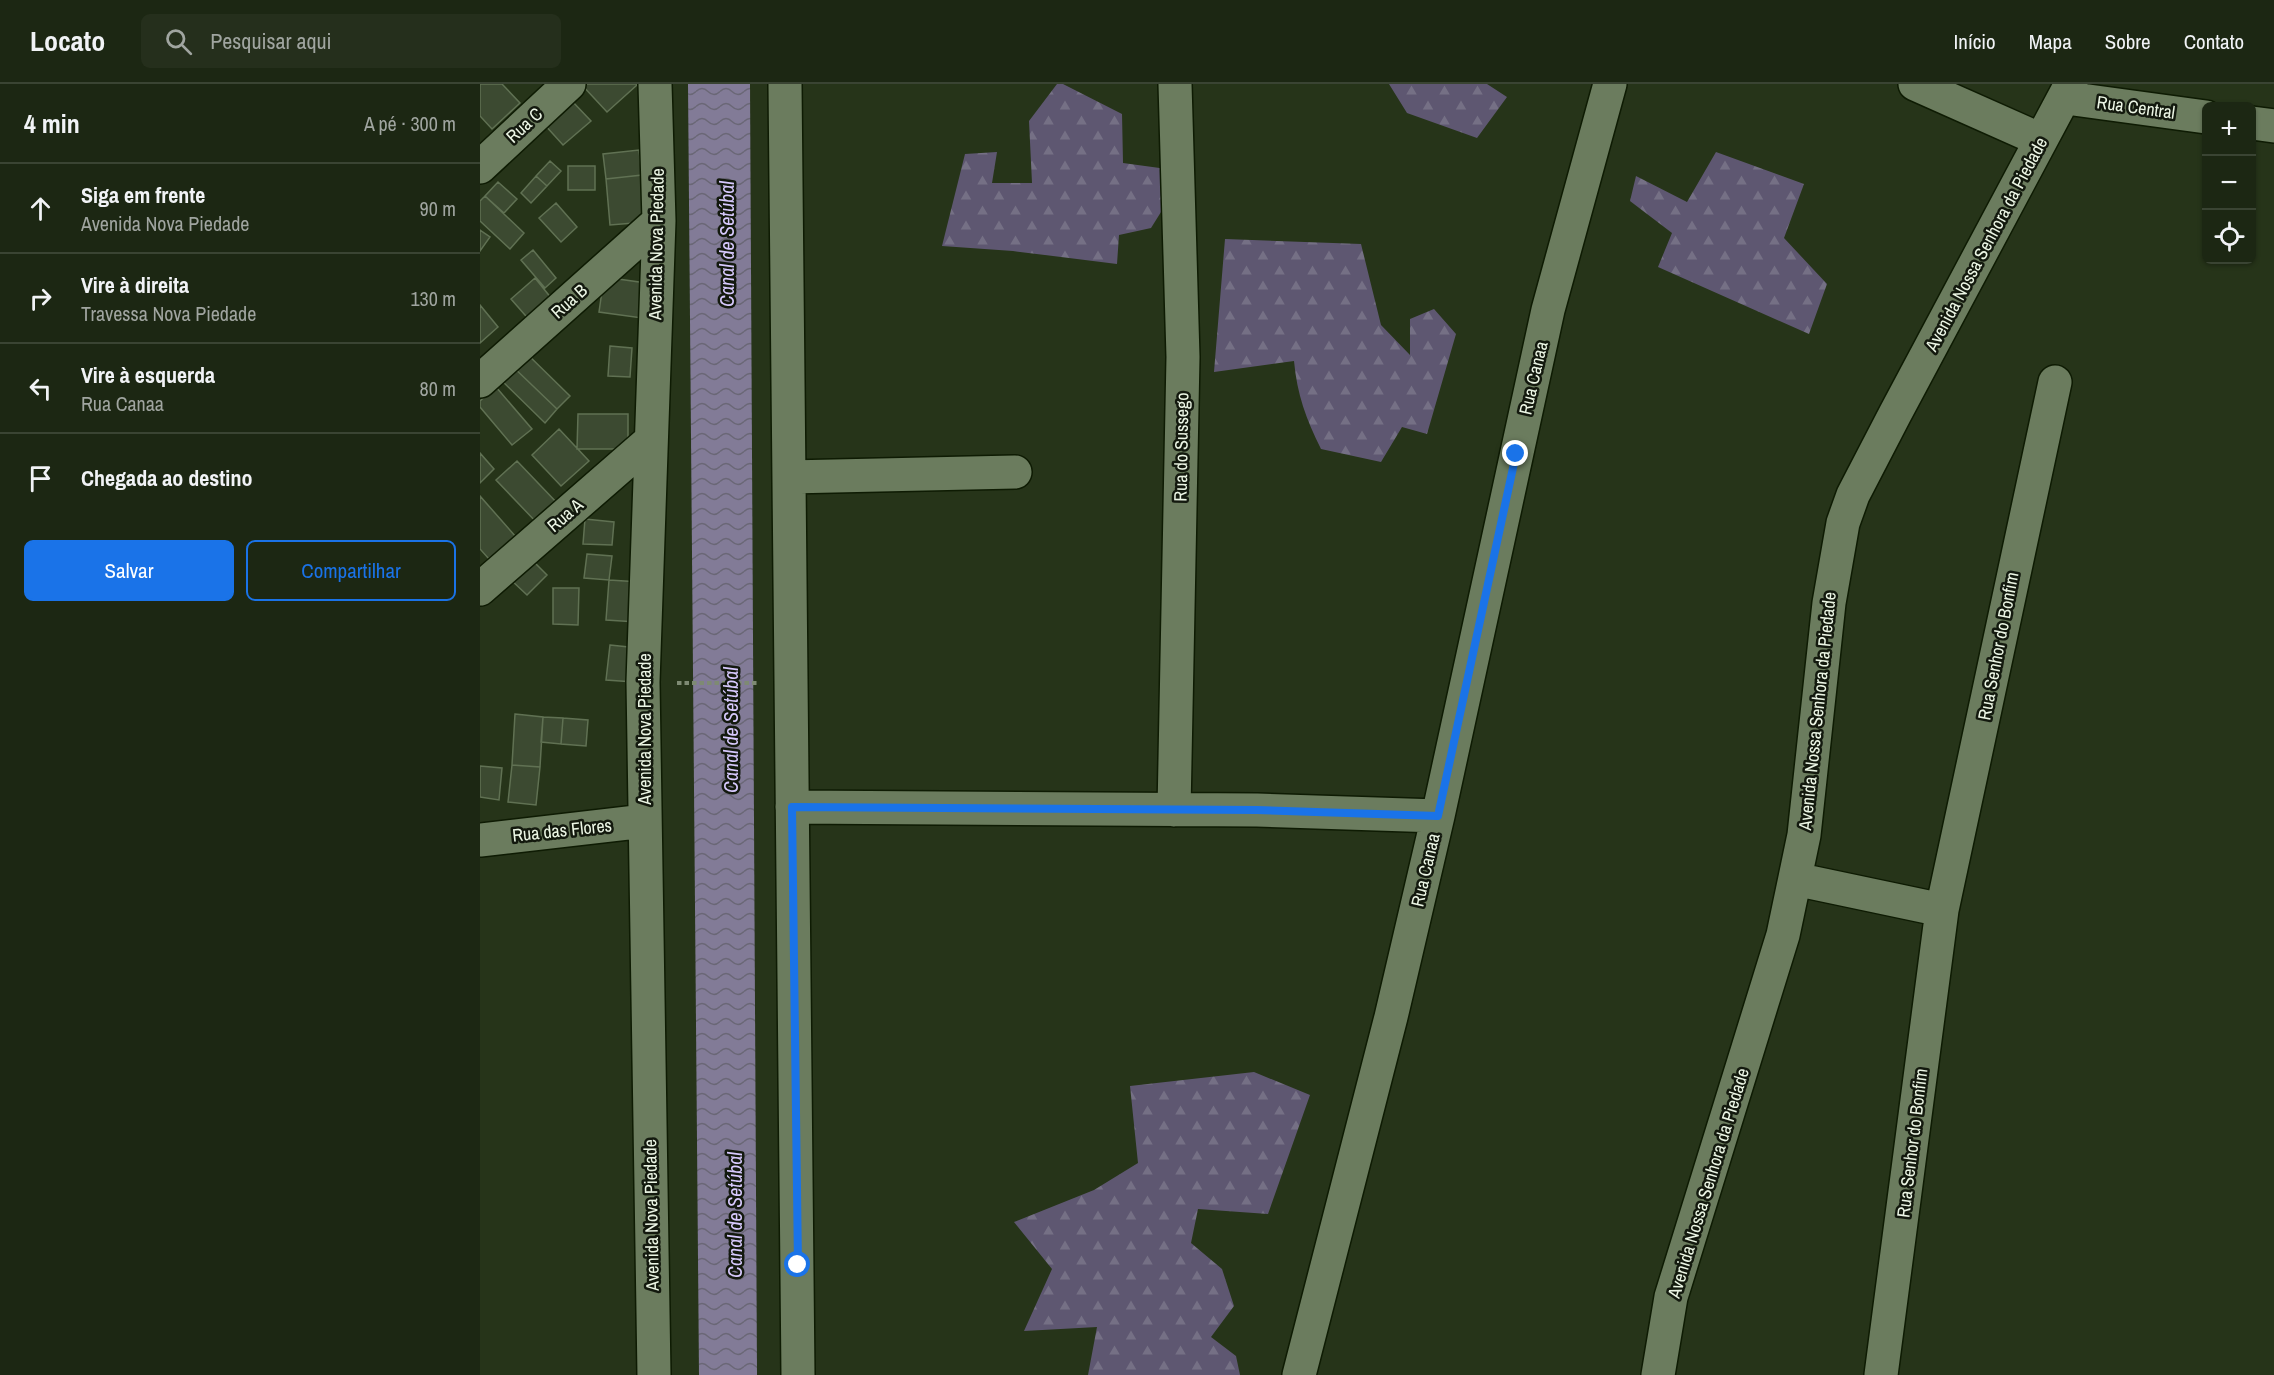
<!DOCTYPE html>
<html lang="pt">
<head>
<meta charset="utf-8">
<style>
  body { margin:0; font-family:"Archivo Narrow",sans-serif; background:#252f1c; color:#f1f3f6 }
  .controls { position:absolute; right:18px; top:18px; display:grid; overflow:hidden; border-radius:9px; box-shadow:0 2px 4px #0004 }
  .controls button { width:54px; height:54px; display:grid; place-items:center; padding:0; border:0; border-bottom:2px solid #3a4433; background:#1c2713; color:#f1f3f6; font:30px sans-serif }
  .stop { position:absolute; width:18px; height:18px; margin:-14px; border:4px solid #1a73e8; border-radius:50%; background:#fff }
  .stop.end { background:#1a73e8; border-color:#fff; box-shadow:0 2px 6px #0008 }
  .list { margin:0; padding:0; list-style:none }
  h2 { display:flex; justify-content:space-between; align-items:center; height:78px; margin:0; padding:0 24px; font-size:26px }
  h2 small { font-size:20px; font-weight:400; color:#a0a5a0 }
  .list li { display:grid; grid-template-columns:39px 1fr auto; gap:18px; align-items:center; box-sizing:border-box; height:90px; padding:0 24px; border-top:2px solid #3a4433 }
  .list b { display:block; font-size:22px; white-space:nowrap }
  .list p { margin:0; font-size:20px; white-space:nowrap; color:#a0a5a0 }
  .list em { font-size:20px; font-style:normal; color:#a0a5a0 }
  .actions { display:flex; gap:12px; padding:18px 24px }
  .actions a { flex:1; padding:14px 0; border:2px solid #1a73e8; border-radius:9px; text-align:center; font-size:21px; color:#1a73e8 }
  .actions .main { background:#1a73e8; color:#fff }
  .icon { flex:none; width:33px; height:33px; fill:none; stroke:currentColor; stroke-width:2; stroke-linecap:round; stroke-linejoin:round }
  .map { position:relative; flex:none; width:1794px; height:1291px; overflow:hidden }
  header { display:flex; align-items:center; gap:36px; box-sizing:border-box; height:84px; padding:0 30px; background:#1c2713; border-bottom:2px solid #3a4433 }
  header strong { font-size:28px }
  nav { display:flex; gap:33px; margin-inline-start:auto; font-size:21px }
  .search { width:420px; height:54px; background:#252f1c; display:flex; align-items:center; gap:15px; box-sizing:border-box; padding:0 21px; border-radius:9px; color:#a0a5a0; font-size:22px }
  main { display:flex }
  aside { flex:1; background:#1c2713 }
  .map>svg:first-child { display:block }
</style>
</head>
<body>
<header>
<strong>Locato</strong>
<div class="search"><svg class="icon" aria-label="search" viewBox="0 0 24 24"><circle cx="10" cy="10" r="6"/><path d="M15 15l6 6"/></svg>Pesquisar aqui</div>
<nav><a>Início</a><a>Mapa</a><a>Sobre</a><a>Contato</a></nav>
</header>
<main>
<aside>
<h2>4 min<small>A pé · 300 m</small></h2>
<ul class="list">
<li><svg class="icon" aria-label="ahead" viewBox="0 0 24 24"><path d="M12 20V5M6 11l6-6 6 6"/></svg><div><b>Siga em frente</b><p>Avenida Nova Piedade</p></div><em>90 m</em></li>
<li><svg class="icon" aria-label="right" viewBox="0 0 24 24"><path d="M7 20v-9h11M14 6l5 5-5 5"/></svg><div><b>Vire à direita</b><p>Travessa Nova Piedade</p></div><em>130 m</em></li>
<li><svg class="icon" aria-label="left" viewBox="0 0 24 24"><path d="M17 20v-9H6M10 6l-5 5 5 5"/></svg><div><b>Vire à esquerda</b><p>Rua Canaa</p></div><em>80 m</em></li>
<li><svg class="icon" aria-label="arrive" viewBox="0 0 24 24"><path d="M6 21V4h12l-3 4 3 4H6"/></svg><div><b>Chegada ao destino</b></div></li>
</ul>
<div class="actions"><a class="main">Salvar</a><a>Compartilhar</a></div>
</aside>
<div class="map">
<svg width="1794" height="1291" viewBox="0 0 1794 1291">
  <defs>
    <pattern id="forest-firs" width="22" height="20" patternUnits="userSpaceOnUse" patternTransform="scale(1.5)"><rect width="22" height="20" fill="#5e5771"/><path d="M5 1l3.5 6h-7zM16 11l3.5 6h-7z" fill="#757085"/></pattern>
    <pattern id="water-waves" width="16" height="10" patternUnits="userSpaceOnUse" patternTransform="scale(1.5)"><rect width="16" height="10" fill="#827b97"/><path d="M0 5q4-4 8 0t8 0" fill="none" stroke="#6a6776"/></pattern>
  </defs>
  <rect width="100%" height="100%" fill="#263419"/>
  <path fill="url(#forest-firs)" d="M577,0H583L642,30L643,79L687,85L681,128L671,144L639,151L637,180L533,167L462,162L485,70L517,68L512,99H552L549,37Z
    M909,0H1007L1027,13L997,54L927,29Z
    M1236,68L1324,100L1304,154L1347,200L1329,250L1178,183L1192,149L1150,117L1156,92L1207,118Z
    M745,155L881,160L901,241L930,271V235L954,225L976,250L947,350L922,343L901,378L841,365C826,335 817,310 814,277L734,288Z
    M774,988L830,1011L788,1130L718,1125L711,1159L742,1185L754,1222L731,1253L756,1272L760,1291H608L617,1243L544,1247L572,1185L534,1138L614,1106L658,1079L650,1002Z"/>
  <path fill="url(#water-waves)" d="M208,0H270L277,1291H219Z"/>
  <path fill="#3c4a31" stroke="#607153" stroke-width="1.5" d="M0,0H22L40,19L12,45L0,32Z
    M101,0H156L157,1L127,28Z
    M91,16L111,37L83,61L64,40Z
    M159,66L162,91L126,95L123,70Z
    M70,77L81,87L67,102L56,92Z
    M88,82H115V106H88Z
    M162,91L166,138L130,141L126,95Z
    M56,92L67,102L51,119L41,109Z
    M18,98L37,115L24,129L5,112Z
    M5,112L44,149L30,165L0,137V117Z
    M76,119L97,143L81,158L59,134Z
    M0,146L10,153L0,167Z
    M53,166L76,194L65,204L41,176Z
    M124,193L166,199L162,234L119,228Z
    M55,194L76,220L52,239L31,215Z
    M0,221L18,243L0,259Z
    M130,262L152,264L150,293L128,292Z
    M42,265L90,312L77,325L29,279Z
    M29,279L77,325L65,339L17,292Z
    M16,303L52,345L32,361L0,323V317Z
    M98,330H148V365H97Z
    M79,345L109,377L81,402L52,371Z
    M0,369L14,385L0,399Z
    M37,377L79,421L58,440L16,396Z
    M0,412L43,461L17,484L0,465Z
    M105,435L134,438L132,461L103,460Z
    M107,470L132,472L129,496L104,494Z
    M50,474L67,491L47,511L30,495Z
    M129,496L160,498L157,538L126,536Z
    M73,504H99L98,541L73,540Z
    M130,561L158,564L154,598L126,596Z
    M35,630L63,633L60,683L32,681Z
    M63,633L83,634L81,660L61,658Z
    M83,634L108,636L106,662L81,660Z
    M32,681L60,683L56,721L28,718Z
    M0,682L22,684L19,716L0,713Z"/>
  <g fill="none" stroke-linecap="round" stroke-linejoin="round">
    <g stroke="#0e1b03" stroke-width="36">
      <path id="minor" d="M305,0L318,1291
        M1435,0L1561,56
        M1586,14L1726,33
        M1772,39L1794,42
        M0,83L89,0
        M0,297L179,137
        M309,393L535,388
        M0,505L170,357
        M312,723L777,726L958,732
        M694,726L703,273L695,0
        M0,756L165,737
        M1315,795L1462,826
        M174,1291L163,598L179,137L175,0
        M819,1291L911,933L958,732L1068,226L1130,0
        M1178,1291L1191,1213L1303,851L1324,751L1349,519L1363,439L1373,411L1415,330L1591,0
        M1401,1291L1462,826L1575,298"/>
    </g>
    <path stroke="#7e8a73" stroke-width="4" stroke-dasharray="4.5 3" stroke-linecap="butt" d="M197,599H279"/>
    <use href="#minor" stroke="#6b7c5e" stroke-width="33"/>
  </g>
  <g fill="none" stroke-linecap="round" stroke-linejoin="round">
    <path stroke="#1a73e8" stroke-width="8" d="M318,1181L312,723L777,726L958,732L1036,370"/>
  </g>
  <g text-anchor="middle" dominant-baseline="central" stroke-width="5" stroke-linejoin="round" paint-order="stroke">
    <g font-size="18" fill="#ecf6e5" stroke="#13190e">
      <text transform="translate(1656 23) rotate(8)">Rua Central</text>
      <text transform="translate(44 41) rotate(-43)">Rua C</text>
      <text transform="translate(176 160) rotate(-89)">Avenida Nova Piedade</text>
      <text transform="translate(1506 160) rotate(-62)">Avenida Nossa Senhora da Piedade</text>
      <text transform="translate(89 217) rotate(-42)">Rua B</text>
      <text transform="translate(1053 294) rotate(-77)">Rua Canaa</text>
      <text transform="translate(701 363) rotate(-89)">Rua do Sussego</text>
      <text transform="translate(85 431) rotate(-41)">Rua A</text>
      <text transform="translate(1518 562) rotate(-79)">Rua Senhor do Bonfim</text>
      <text transform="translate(1337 627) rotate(-84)">Avenida Nossa Senhora da Piedade</text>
      <text transform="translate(164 645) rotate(-90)">Avenida Nova Piedade</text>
      <text transform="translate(82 746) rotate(-6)">Rua das Flores</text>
      <text transform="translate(945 786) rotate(-77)">Rua Canaa</text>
      <text transform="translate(1432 1059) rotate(-83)">Rua Senhor do Bonfim</text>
      <text transform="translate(1228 1099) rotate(-73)">Avenida Nossa Senhora da Piedade</text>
      <text transform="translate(171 1131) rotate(-91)">Avenida Nova Piedade</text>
    </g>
    <g font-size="20" font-style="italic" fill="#d8cafe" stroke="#13190e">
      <text transform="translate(246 160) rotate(-90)">Canal de Setúbal</text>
      <text transform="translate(250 646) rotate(-90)">Canal de Setúbal</text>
      <text transform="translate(254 1131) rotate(-90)">Canal de Setúbal</text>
    </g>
  </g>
</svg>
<div class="controls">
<button>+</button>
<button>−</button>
<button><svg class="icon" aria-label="locate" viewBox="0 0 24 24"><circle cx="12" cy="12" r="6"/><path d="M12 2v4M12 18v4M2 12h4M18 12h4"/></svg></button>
</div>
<div class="stop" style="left:318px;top:1181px"></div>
<div class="stop end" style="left:1036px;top:370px"></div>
</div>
</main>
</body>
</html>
